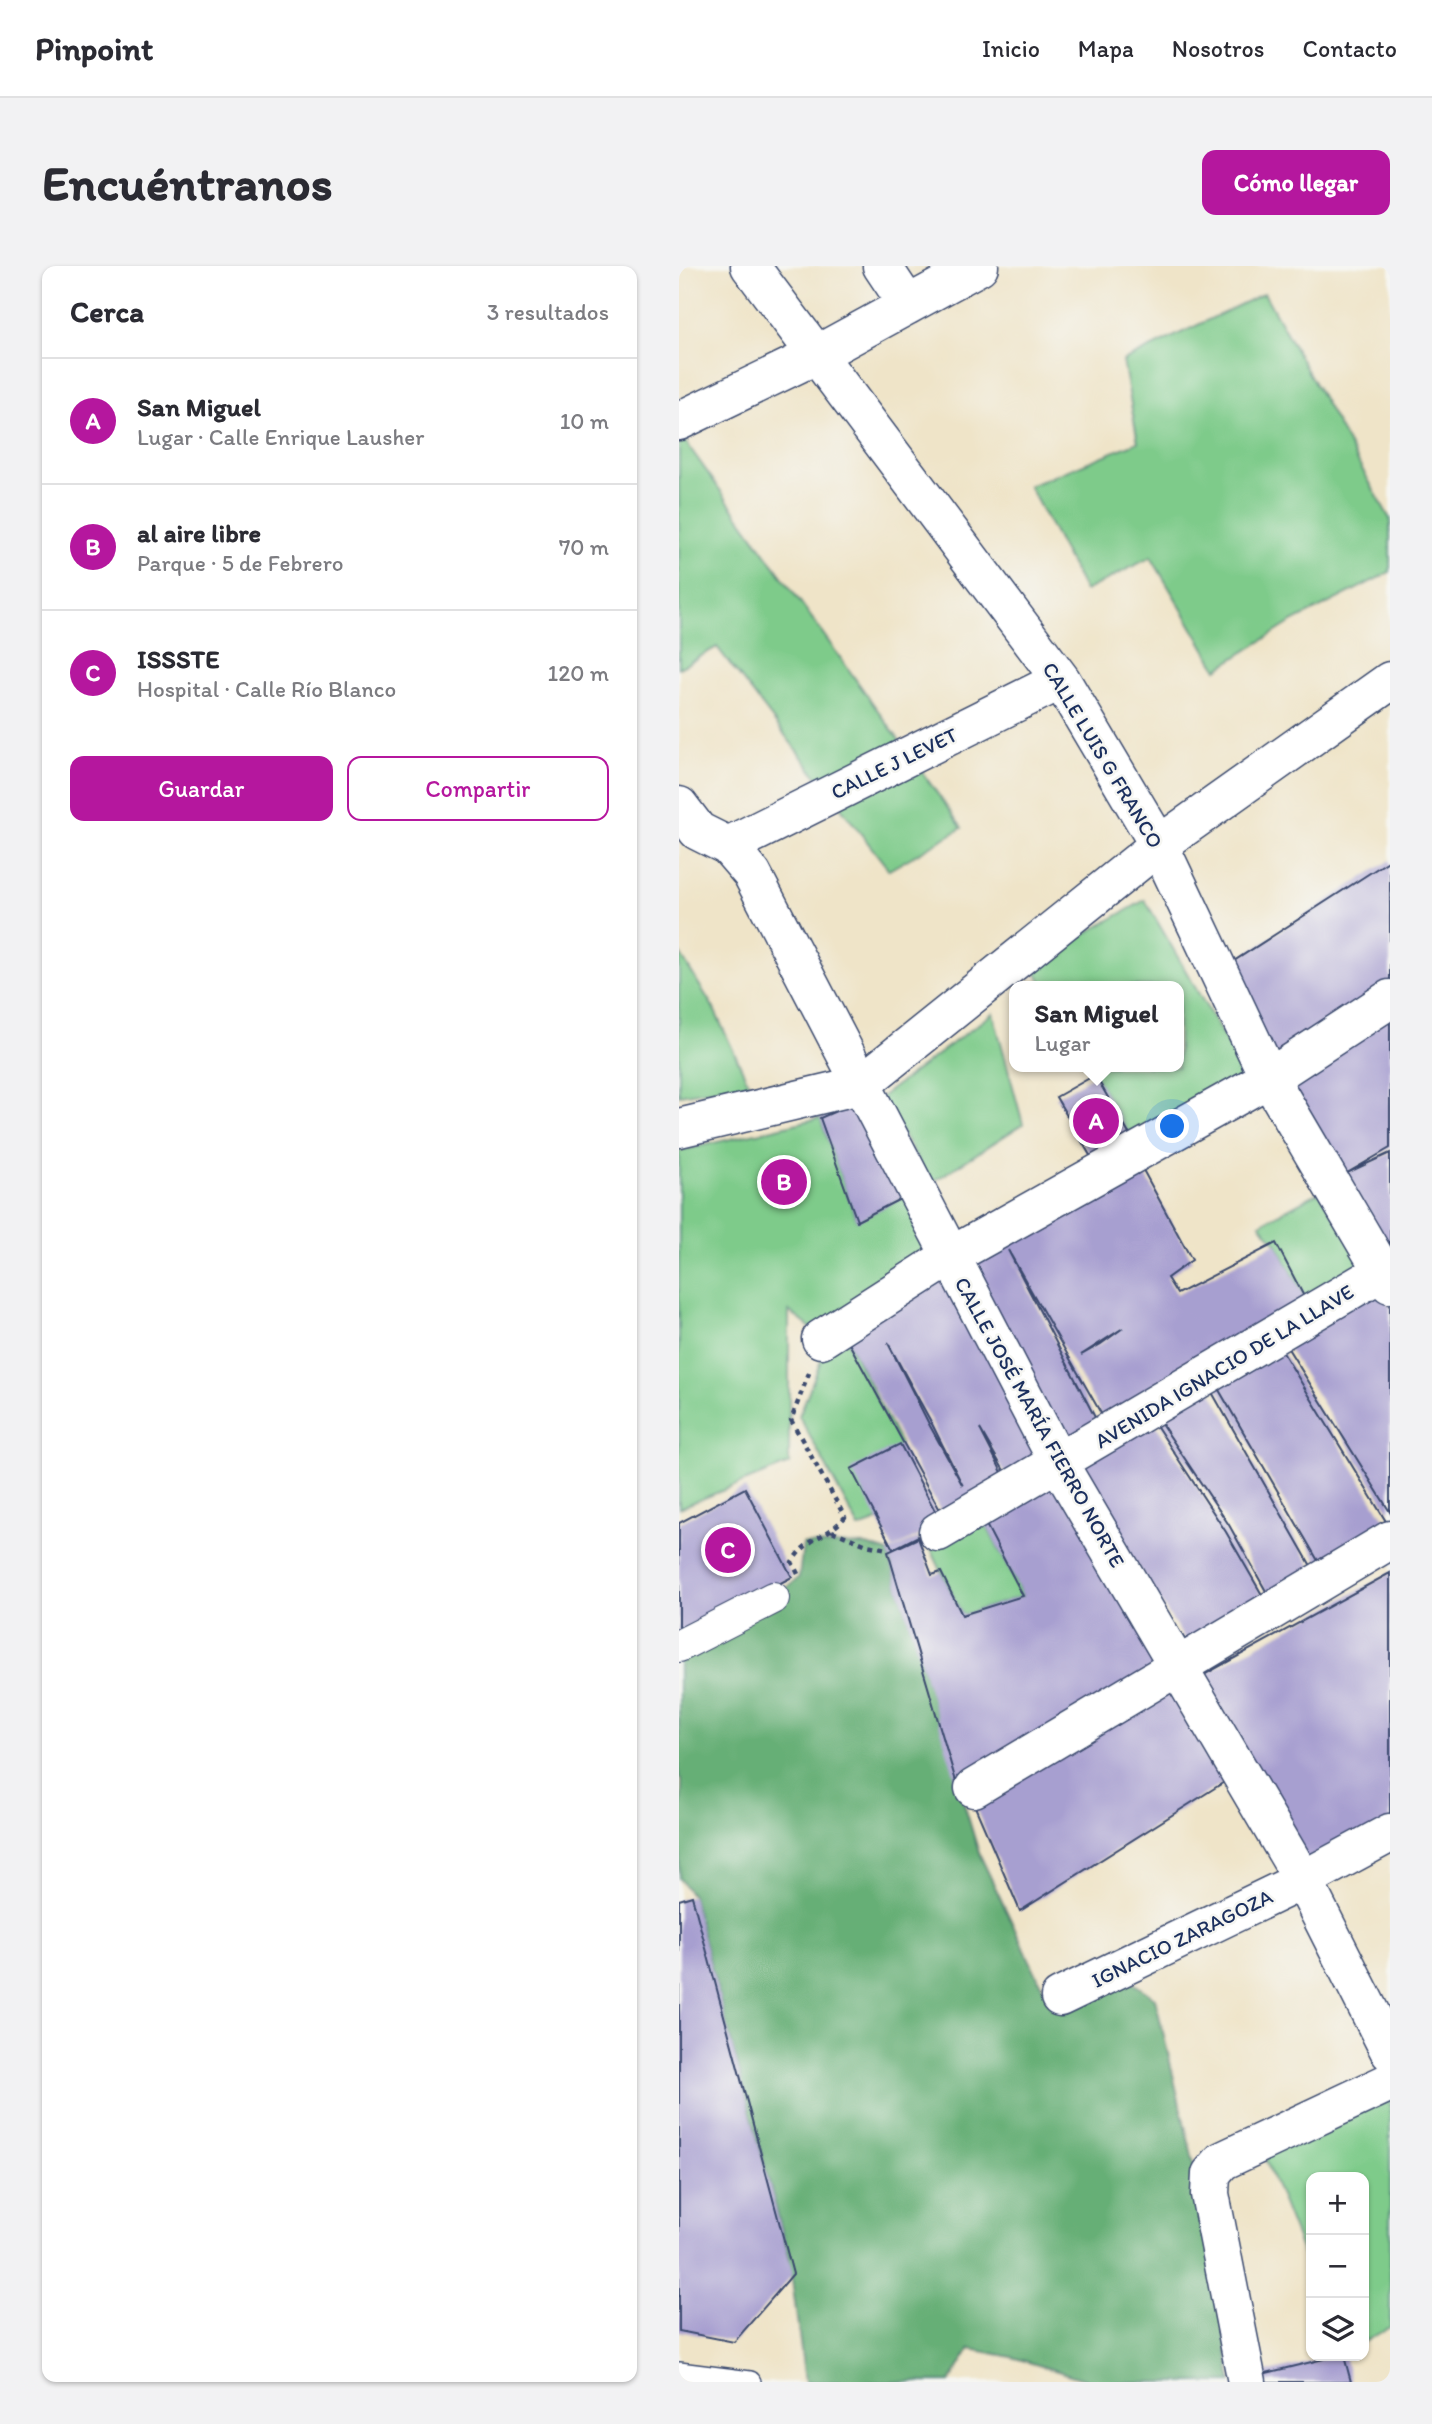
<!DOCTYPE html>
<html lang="es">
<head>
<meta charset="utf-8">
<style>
  body { margin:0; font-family:Itim,sans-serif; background:#f2f2f3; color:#2b2b33 }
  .controls { position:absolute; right:21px; bottom:21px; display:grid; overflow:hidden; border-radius:14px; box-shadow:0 2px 5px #0004 }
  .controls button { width:63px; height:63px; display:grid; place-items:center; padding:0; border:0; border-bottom:2px solid #e1e1e2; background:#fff; color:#2b2b33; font:35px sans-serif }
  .you { position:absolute; left:494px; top:861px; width:24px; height:24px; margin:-18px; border:5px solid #fff; border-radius:50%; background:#1a73e8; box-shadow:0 0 0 10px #1a73e833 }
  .badge { display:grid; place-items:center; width:46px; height:46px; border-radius:50%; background:#b5179e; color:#fff; font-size:23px; font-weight:700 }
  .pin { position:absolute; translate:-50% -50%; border:4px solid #fff; box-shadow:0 2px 7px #0006 }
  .popup { position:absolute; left:330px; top:715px; width:175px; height:91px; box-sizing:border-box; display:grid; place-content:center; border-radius:14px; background:#fff; filter:drop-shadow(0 2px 5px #0005); font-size:23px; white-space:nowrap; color:#7c7c81 }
  .popup b { font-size:26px; color:#2b2b33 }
  .popup::after { content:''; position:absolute; left:50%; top:100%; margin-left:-14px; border:14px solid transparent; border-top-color:#fff }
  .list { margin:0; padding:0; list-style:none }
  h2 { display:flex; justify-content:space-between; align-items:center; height:91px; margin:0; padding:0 28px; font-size:30px }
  h2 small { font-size:23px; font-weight:400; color:#7c7c81 }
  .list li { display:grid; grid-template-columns:46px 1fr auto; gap:21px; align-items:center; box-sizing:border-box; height:126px; padding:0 28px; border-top:2px solid #e1e1e2 }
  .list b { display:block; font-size:26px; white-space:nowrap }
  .list p { margin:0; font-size:23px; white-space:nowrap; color:#7c7c81 }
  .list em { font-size:23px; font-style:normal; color:#7c7c81 }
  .actions { display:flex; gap:14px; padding:21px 28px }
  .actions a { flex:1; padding:16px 0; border:2px solid #b5179e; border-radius:14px; text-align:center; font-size:24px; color:#b5179e }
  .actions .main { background:#b5179e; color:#fff }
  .icon { flex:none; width:38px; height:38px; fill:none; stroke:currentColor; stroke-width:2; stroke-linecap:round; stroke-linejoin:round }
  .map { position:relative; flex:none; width:711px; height:2116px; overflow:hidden; border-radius:14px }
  header { display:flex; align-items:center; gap:42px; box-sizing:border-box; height:98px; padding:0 35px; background:#fff; border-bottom:2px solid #e1e1e2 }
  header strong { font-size:33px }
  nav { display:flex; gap:38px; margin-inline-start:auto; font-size:24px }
  .intro { display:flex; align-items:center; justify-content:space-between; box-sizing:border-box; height:168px; padding:0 42px }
  h1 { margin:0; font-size:49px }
  .button { padding:18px 32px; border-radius:14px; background:#b5179e; color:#fff; font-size:24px; font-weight:700 }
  main { display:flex; gap:42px; padding:0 42px }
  aside { flex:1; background:#fff; border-radius:14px; box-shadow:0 2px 5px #0004 }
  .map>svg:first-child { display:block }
</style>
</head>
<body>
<header>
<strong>Pinpoint</strong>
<nav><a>Inicio</a><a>Mapa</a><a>Nosotros</a><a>Contacto</a></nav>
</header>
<div class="intro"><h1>Encuéntranos</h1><a class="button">Cómo llegar</a></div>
<main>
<aside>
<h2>Cerca<small>3 resultados</small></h2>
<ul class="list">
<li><span class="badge">A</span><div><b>San Miguel</b><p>Lugar · Calle Enrique Lausher</p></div><em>10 m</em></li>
<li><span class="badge">B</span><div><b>al aire libre</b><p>Parque · 5 de Febrero</p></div><em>70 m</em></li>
<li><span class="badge">C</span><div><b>ISSSTE</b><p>Hospital · Calle Río Blanco</p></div><em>120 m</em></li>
</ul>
<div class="actions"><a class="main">Guardar</a><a>Compartir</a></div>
</aside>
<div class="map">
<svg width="711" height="2116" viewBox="0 0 711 2116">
  <rect width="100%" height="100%" fill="#f6f6f2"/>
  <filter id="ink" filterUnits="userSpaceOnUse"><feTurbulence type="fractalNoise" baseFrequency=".0143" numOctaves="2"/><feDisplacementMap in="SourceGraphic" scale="14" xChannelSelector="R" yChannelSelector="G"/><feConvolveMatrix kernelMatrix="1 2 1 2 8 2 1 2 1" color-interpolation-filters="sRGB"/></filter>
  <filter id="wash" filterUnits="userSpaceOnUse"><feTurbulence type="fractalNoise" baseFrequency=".00686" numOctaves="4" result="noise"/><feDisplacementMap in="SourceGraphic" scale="28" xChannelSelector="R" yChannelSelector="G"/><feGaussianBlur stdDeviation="1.57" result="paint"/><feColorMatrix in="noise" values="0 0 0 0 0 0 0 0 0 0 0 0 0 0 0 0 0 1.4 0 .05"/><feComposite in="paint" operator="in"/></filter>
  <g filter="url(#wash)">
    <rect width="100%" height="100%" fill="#efe4c8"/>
    <path fill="#7ecb8a" stroke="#4c7d74" stroke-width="2" d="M585,27L711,253V306L611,357L538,403L472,291L406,325L350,220L459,176L444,95Z
      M6,175L283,562L210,604L38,381L0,402V178Z
      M466,634L570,815L457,880L411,801H499V720H365L353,698Z
      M0,686L34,741L70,818L0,829Z
      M314,747L344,858L252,917L202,831Z
      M141,852L178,954L231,928L262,991L137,1066L110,1045V1198L0,1242V885Z
      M640,926L689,1005L631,1042L597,977L581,958Z
      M166,1070L221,1178L199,1255L180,1262L120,1150L147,1082Z
      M302,1249L344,1330L283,1349L248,1275Z
      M711,1825V2061L685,2076V1911H632V2008L585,1890Z"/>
    <path fill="#66af76" stroke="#406f6a" stroke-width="2" d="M124,1278L188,1279L209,1286L300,1587L373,1741L447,1712L476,1732L522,1928L553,2116H414L333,2091L291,2083L271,2116H126L110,1990L13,1630L0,1612L3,1514L0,1511V1380L94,1332L120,1311Z"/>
    <g id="blocks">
      <path fill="#a79fd0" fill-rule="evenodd" d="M711,594V722L593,800L552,697Z
        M711,748V882L668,907L711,887V993L603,815Z
        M416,809L457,880L419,903L377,831Z
        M180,835L231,928L178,955L141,852Z
        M458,893L513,994L488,1012L498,1028L597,977L631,1042L428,1158L329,984L422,1163L384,1187L281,995ZM444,1062L422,1078L402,1089Z
        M266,1005L370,1195L331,1215L301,1163L331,1222L267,1255L166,1070ZM209,1077L251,1154L284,1220L251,1160Z
        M698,1019L711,1041V1246L605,1076Z
        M600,1080L711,1262L645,1305L536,1117Z
        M530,1121L636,1307L592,1334L550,1259L478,1151Z
        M473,1153L547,1266L586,1334L512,1383L395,1202Z
        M221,1178L263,1258L214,1283L172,1203Z
        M377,1211L489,1400L279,1522L209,1286L239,1272L253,1309L262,1306L283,1349L344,1330L302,1249Z
        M66,1222L113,1311L0,1370V1257Z
        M711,1307V1559L630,1610L521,1411Z
        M494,1415L550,1513L341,1645L294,1536Z
        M13,1630L114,2008L55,2076L0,2065V1634Z
        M657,2090H665L672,2116H585L583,2108Z"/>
    </g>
  </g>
  <g filter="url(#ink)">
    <use href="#blocks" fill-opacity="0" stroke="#3b4a6e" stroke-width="2"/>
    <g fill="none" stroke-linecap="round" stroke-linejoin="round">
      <g stroke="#3b4a6e" stroke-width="24">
        <path id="service" d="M0,2107L71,2116"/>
      </g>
      <g stroke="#3b4a6e" stroke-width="34">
        <path id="pedestrian" d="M0,1380L94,1332"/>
      </g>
      <g stroke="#3b4a6e" stroke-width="41">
        <path id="minor" d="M71,0L382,414L480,579L590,812L711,1018
          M203,0L229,39
          M0,155L137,89L300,0
          M0,540L19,565L49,580L73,608L380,1198L624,1614L711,1786
          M49,580L382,414
          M0,862L181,819L480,579L711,415
          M142,1073L270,991L590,812L711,733
          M259,1266L711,1001
          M295,1522L711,1274
          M381,1731L624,1614L711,1567
          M568,2116L531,1928L532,1908L543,1895L711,1816"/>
      </g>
      <path stroke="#3b4a6e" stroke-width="4.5" stroke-dasharray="5 5" stroke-linecap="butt" d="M153,1265L188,1279L208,1283
        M119,1308L113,1296C129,1270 147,1273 166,1251L112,1154L130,1107"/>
      <use href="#service" stroke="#fff" stroke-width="21"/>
      <use href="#pedestrian" stroke="#fff" stroke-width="32"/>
      <use href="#minor" stroke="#fff" stroke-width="38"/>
    </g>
  </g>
  <g text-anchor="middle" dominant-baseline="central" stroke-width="5" stroke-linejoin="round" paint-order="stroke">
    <g font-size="21" fill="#1b2f5e" stroke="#f6f6f2">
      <text transform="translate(424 489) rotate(59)">CALLE LUIS G FRANCO</text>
      <text transform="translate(215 497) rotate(-26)">CALLE J LEVET</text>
      <text transform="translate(545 1100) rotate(-31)">AVENIDA IGNACIO DE LA LLAVE</text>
      <text transform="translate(361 1156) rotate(61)">CALLE JOSÉ MARÍA FIERRO NORTE</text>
      <text transform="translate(503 1672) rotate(-26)">IGNACIO ZARAGOZA</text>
    </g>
  </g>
</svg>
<div class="controls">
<button>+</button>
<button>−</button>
<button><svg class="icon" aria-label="layers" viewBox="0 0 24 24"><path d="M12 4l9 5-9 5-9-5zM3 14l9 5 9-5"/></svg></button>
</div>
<div class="you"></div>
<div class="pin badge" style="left:417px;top:855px">A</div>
<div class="popup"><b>San Miguel</b>Lugar</div>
<div class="pin badge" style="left:105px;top:916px">B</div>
<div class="pin badge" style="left:49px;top:1284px">C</div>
</div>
</main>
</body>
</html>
